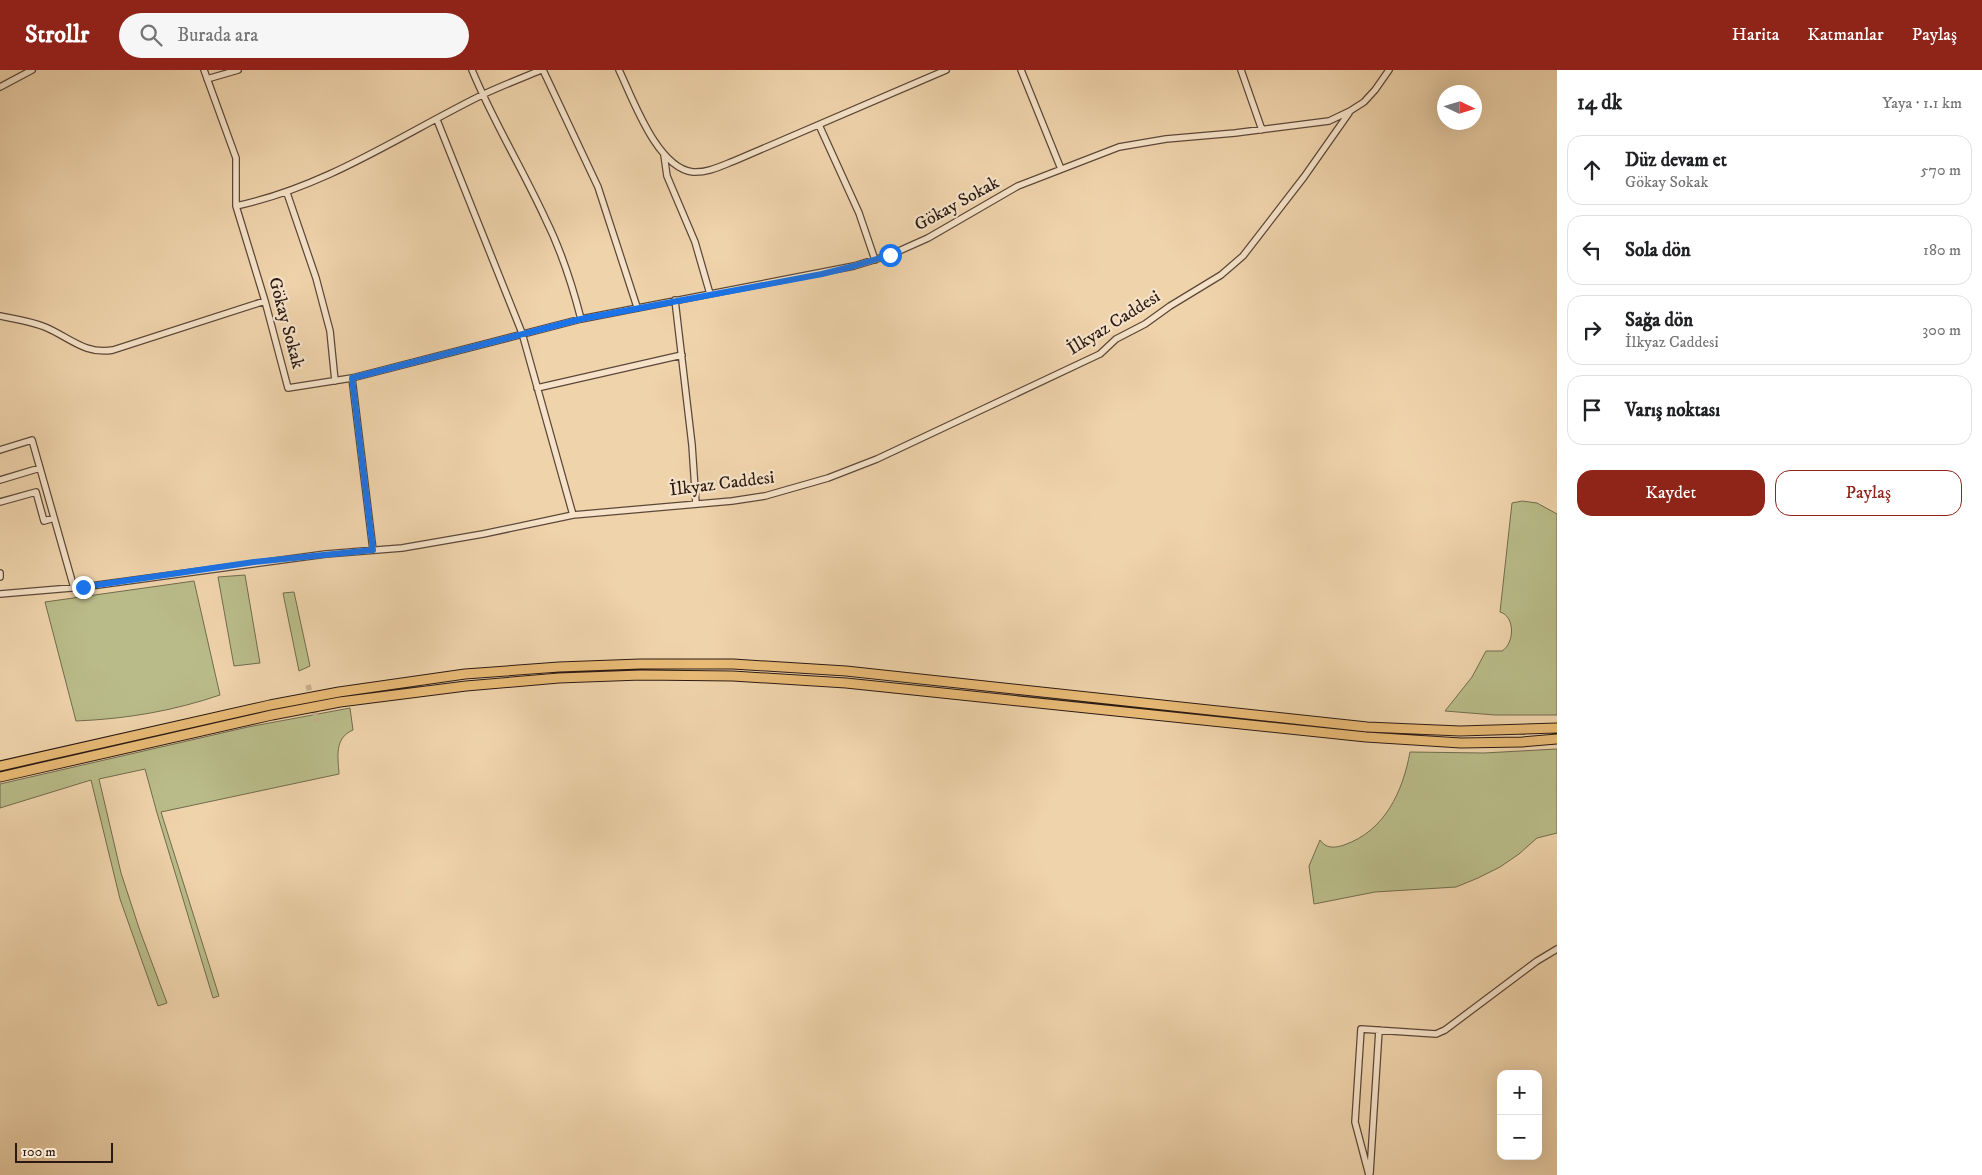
<!DOCTYPE html>
<html lang="tr">
<head>
<meta charset="utf-8">
<style>
  body { margin:0; font-family:"IM FELL DW Pica",serif; background:#f6f6f6; color:#202124 }
  .controls { position:absolute; right:15px; bottom:15px; display:grid; overflow:hidden; border-radius:10px; box-shadow:0 5px 20px #0002 }
  .controls button { width:45px; height:45px; display:grid; place-items:center; padding:0; border:0; border-bottom:1px solid #e0e0e0; background:#fff; color:#202124; font:25px sans-serif }
  .compass { position:absolute; left:1437px; top:15px; width:45px; height:45px; border-radius:50%; background:#fff; box-shadow:0 5px 20px #0002; rotate:94deg }
  .scale { position:absolute; left:15px; bottom:12px; width:98px; box-sizing:border-box; padding-left:5px; border:2px solid #2b1a13; border-top:0; font-size:14px; line-height:18px; white-space:nowrap; color:#2b1a13; -webkit-text-stroke:4px #f5e2c8; paint-order:stroke }
  .stop { position:absolute; width:15px; height:15px; margin:-11px; border:4px solid #1a73e8; border-radius:50%; background:#fff }
  .stop.end { background:#1a73e8; border-color:#fff; box-shadow:0 1px 5px #0008 }
  .list { margin:0; padding:0; list-style:none }
  h2 { display:flex; justify-content:space-between; align-items:center; height:65px; margin:0; padding:0 20px; font-size:21px }
  h2 small { font-size:16px; font-weight:400; color:#757577 }
  .list li { display:grid; grid-template-columns:32px 1fr auto; gap:15px; align-items:center; box-sizing:border-box; height:70px; margin:0 10px 10px; padding:0 10px; border:1px solid #e0e0e0; border-radius:15px }
  .list b { display:block; font-size:19px; white-space:nowrap }
  .list p { margin:0; font-size:16px; white-space:nowrap; color:#757577 }
  .list em { font-size:16px; font-style:normal; color:#757577 }
  .actions { display:flex; gap:10px; padding:15px 20px }
  .actions a { flex:1; padding:11px 0; border:1px solid #8f2418; border-radius:15px; text-align:center; font-size:18px; color:#8f2418 }
  .actions .main { background:#8f2418; color:#fff }
  .icon { flex:none; width:28px; height:28px; fill:none; stroke:currentColor; stroke-width:2; stroke-linecap:round; stroke-linejoin:round }
  .map { position:relative; flex:none; width:1557px; height:1105px; overflow:hidden }
  header { display:flex; align-items:center; gap:30px; box-sizing:border-box; height:70px; padding:0 25px; background:#8f2418; color:#fff }
  header strong { font-size:24px }
  nav { display:flex; gap:28px; margin-inline-start:auto; font-size:18px }
  .search { width:350px; height:45px; background:#f6f6f6; display:flex; align-items:center; gap:12px; box-sizing:border-box; padding:0 18px; border-radius:28px; color:#757577; font-size:19px }
  main { display:flex }
  aside { flex:1; background:#fff }
  .map>svg:first-child { display:block }
</style>
</head>
<body>
<header>
<strong>Strollr</strong>
<div class="search"><svg class="icon" aria-label="search" viewBox="0 0 24 24"><circle cx="10" cy="10" r="6"/><path d="M15 15l6 6"/></svg>Burada ara</div>
<nav><a>Harita</a><a>Katmanlar</a><a>Paylaş</a></nav>
</header>
<main>
<div class="map">
<svg width="1557" height="1105" viewBox="0 0 1557 1105">
  <rect width="100%" height="100%" fill="#efd3ab"/>
  <filter id="stains"><feTurbulence type="fractalNoise" baseFrequency=".004" numOctaves="4"/><feColorMatrix values="0 0 0 0 .2 0 0 0 0 .09 0 0 0 0 .02 0 0 0 .5 -.17"/></filter>
  <radialGradient id="worn" r=".72"><stop offset=".6" stop-color="#630" stop-opacity="0"/><stop offset="1" stop-color="#630" stop-opacity=".3"/></radialGradient>
  <path fill="#b9bc89" stroke="#726b4e" d="M1522,431L1537,433L1557,444V645H1495L1445,641L1472,607L1486,581H1502C1515,573 1515,546 1500,542L1512,433Z
    M245,505L260,593L234,596L218,507Z
    M194,511L220,625C173,641 126,649 76,651L45,532Z
    M294,522L310,596L299,601L283,523Z
    M350,638L353,660C334,668 338,687 339,704L161,742L219,926L213,928L157,743L145,699L99,709L121,803L140,861L167,933L158,936L120,829L91,710L0,738V714L248,657Z
    M1557,679V763L1537,768L1519,784L1500,797L1478,808L1456,817L1375,822L1314,834L1309,796L1320,770C1326,779 1335,778 1344,775C1385,761 1403,721 1410,682L1484,683Z"/>
  <g fill="none" stroke-linecap="round" stroke-linejoin="round">
    <path stroke="#c8ae8d" stroke-width="5.5" stroke-dasharray="5.5 3" stroke-linecap="butt" d="M308,615L317,651"/>
    <g stroke="#5c4839" stroke-width="8">
      <path id="minor" d="M204,0L236,88V136L265,231L288,318L352,308L581,249L854,196L890,185L928,168L1018,116L1119,77L1166,69L1235,63L1329,51L1350,41L1364,32L1375,20L1389,0
        M472,0C493,51 522,98 545,148C561,180 572,214 581,249
        M543,0L598,117L637,237
        M619,0C633,29 657,98 693,102C707,103 721,96 734,91L946,0
        M1021,0L1061,99
        M1241,0L1262,60
        M207,9L238,0
        M0,17L32,0
        M437,50L522,263L573,445
        M819,55L859,143L875,190
        M664,85L667,106L695,172L710,224
        M287,123L316,208L330,261L335,311
        M236,136C326,117 401,65 482,25C501,16 522,8 541,0
        M675,230L692,375L696,434
        M0,246C15,249 30,251 45,257C69,267 85,285 113,280L265,231
        M352,308L373,480
        M537,318L682,285
        M0,380L32,370L74,518
        M0,410L40,398
        M0,432L36,422L44,451L54,448
        M0,503V507
        M0,524L83,517L326,484L402,478L483,464L573,445L732,431L765,426L828,408L877,389L1100,284L1116,269L1145,254L1170,236L1221,205L1243,186L1304,107L1349,43
        M1370,1103L1379,960
        M1369,1105L1355,1052L1361,959L1436,964L1445,960L1537,891L1557,879"/>
    </g>
    <g stroke="#2b1a13" stroke-width="11">
      <path id="trunk" d="M0,696L270,635L339,622L465,604L559,597L640,594H733L846,601L1367,657L1460,661L1557,658
        M0,707L272,645L340,632L466,616L559,608L641,605L733,606L846,613L1366,667L1461,673L1522,672L1557,669"/>
    </g>
    <use href="#minor" stroke="#f5e2c8" stroke-width="5.5"/>
    <use href="#trunk" stroke="#e8ba76" stroke-width="9"/>
  </g>
  <g fill="none" stroke-linecap="round" stroke-linejoin="round">
    <path stroke="#1a73e8" stroke-width="6" d="M83,517L254,492L373,480L352,308L581,249L822,204L854,196L890,185"/>
  </g>
  <g text-anchor="middle" dominant-baseline="central" stroke-width="4.5" stroke-linejoin="round" paint-order="stroke">
    <g font-size="18" fill="#2b1a13" stroke="#f5e2c8">
      <text transform="translate(957 134) rotate(-29)">Gökay Sokak</text>
      <text transform="translate(286 253) rotate(75)">Gökay Sokak</text>
      <text transform="translate(1114 253) rotate(-32)">İlkyaz Caddesi</text>
      <text transform="translate(722 414) rotate(-7)">İlkyaz Caddesi</text>
    </g>
  </g>
  <rect width="100%" height="100%" filter="url(#stains)"/>
  <rect width="100%" height="100%" fill="url(#worn)"/>
</svg>
<div class="controls">
<button>+</button>
<button>−</button>
</div>
<svg class="compass" viewBox="-18 -18 36 36"><path d="M0-13l5 13h-10z" fill="#e53935"/><path d="M0 13l5-13h-10z" fill="#757577"/></svg>
<div class="scale">100 m</div>
<div class="stop" style="left:890px;top:185px"></div>
<div class="stop end" style="left:83px;top:517px"></div>
</div>
<aside>
<h2>14 dk<small>Yaya · 1.1 km</small></h2>
<ul class="list">
<li><svg class="icon" aria-label="ahead" viewBox="0 0 24 24"><path d="M12 20V5M6 11l6-6 6 6"/></svg><div><b>Düz devam et</b><p>Gökay Sokak</p></div><em>570 m</em></li>
<li><svg class="icon" aria-label="left" viewBox="0 0 24 24"><path d="M17 20v-9H6M10 6l-5 5 5 5"/></svg><div><b>Sola dön</b></div><em>180 m</em></li>
<li><svg class="icon" aria-label="right" viewBox="0 0 24 24"><path d="M7 20v-9h11M14 6l5 5-5 5"/></svg><div><b>Sağa dön</b><p>İlkyaz Caddesi</p></div><em>300 m</em></li>
<li><svg class="icon" aria-label="arrive" viewBox="0 0 24 24"><path d="M6 21V4h12l-3 4 3 4H6"/></svg><div><b>Varış noktası</b></div></li>
</ul>
<div class="actions"><a class="main">Kaydet</a><a>Paylaş</a></div>
</aside>
</main>
</body>
</html>
